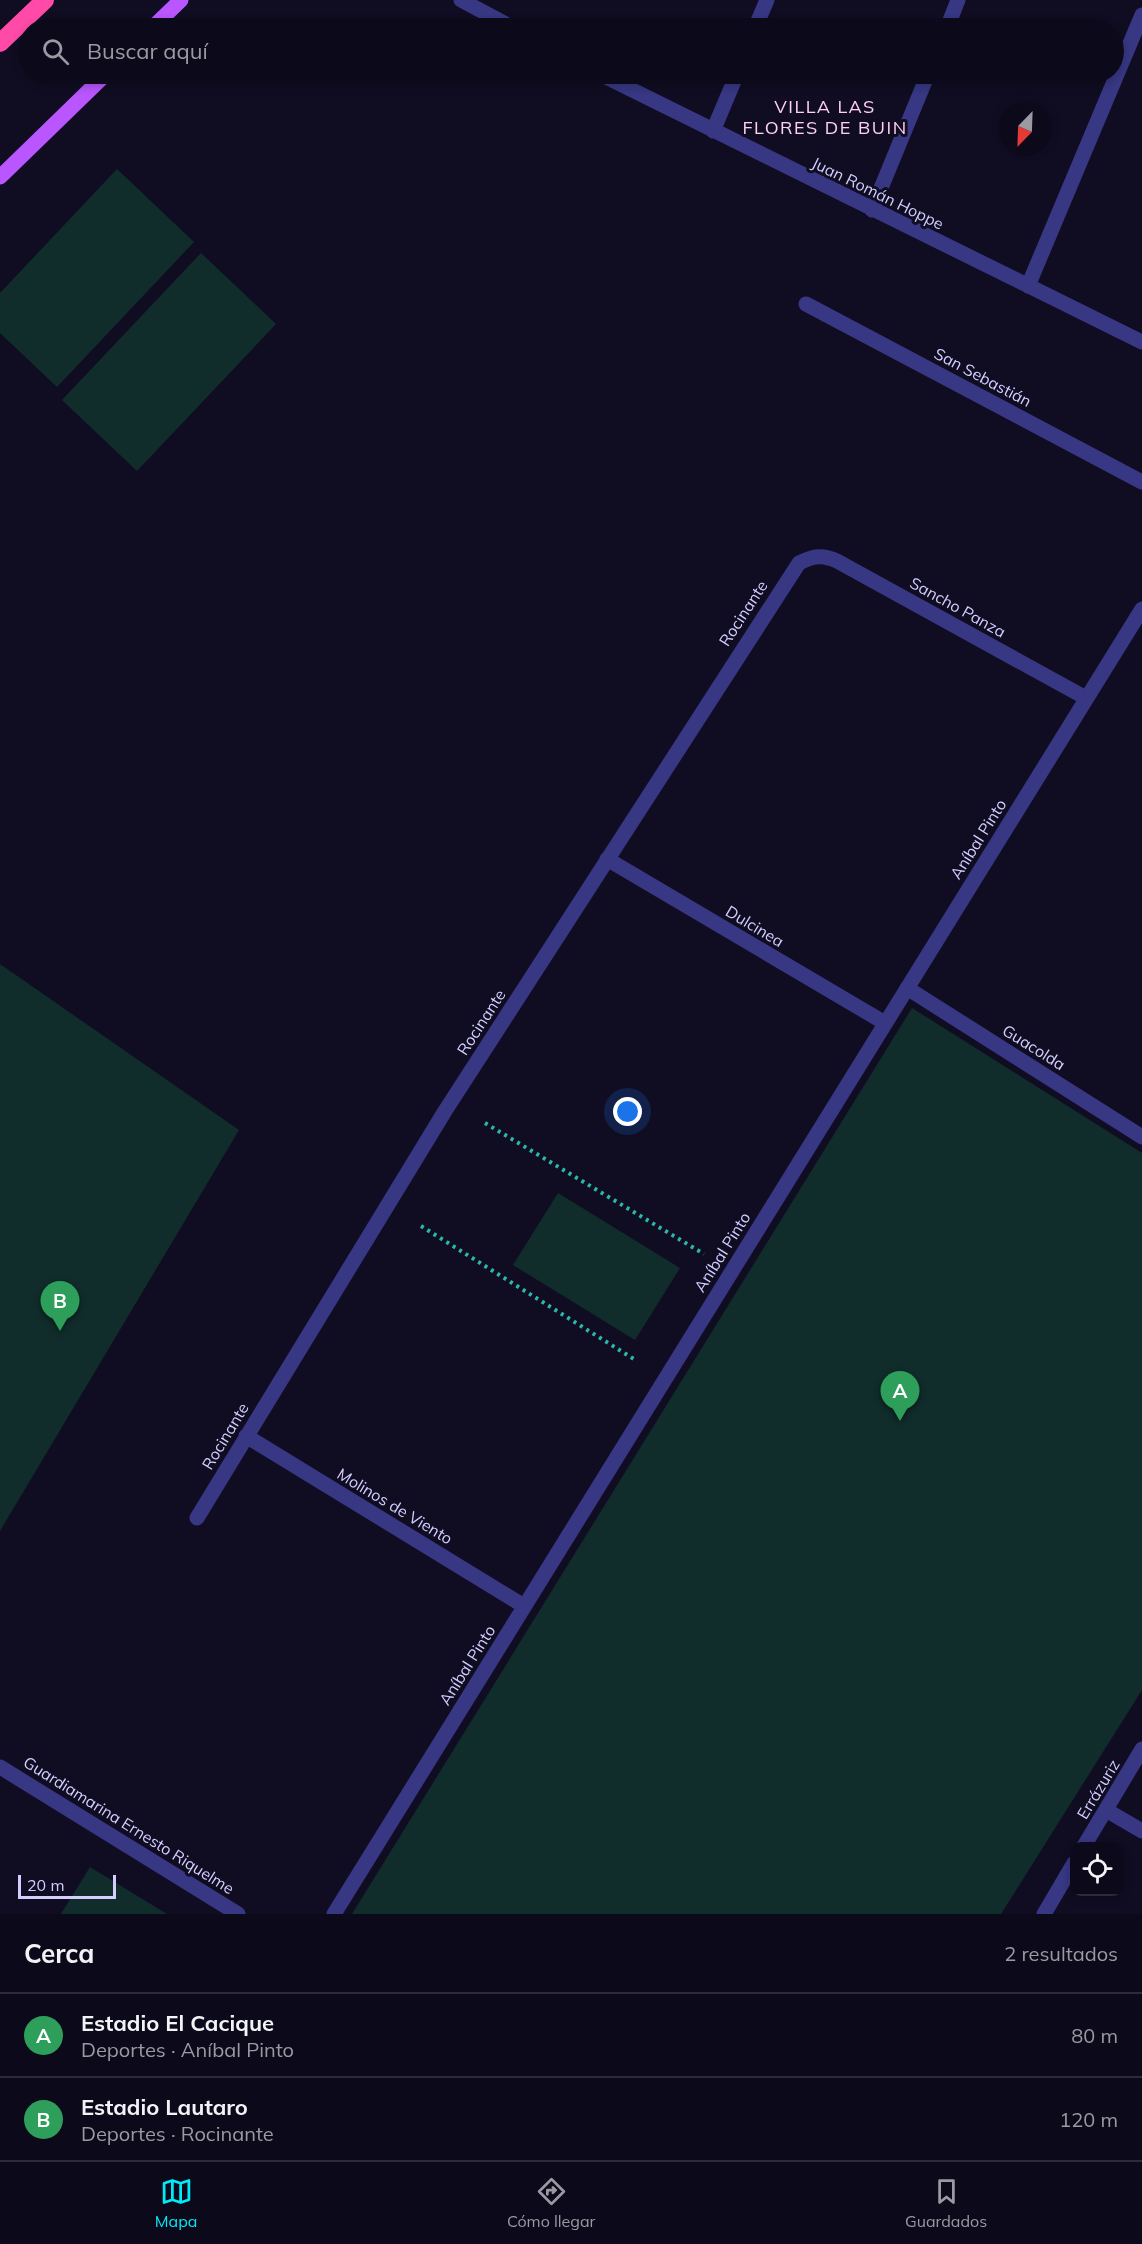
<!DOCTYPE html>
<html lang="es">
<head>
<meta charset="utf-8">
<style>
  body { margin:0; font-family:Mulish,sans-serif; background:#1a1827; color:#f1f3f6 }
  .controls { position:absolute; right:18px; bottom:18px; display:grid; overflow:hidden; border-radius:12px; box-shadow:0 3px 9px #0003 }
  .controls button { width:54px; height:54px; display:grid; place-items:center; padding:0; border:0; border-bottom:2px solid #2c2b39; background:#0c0a1a; color:#f1f3f6; font:30px sans-serif }
  .compass { position:absolute; left:998px; top:102px; width:54px; height:54px; border-radius:50%; background:#0c0a1a; box-shadow:0 3px 9px #0003; rotate:203deg }
  .scale { position:absolute; left:18px; bottom:15px; width:98px; box-sizing:border-box; padding-left:6px; border:3px solid #d2cfff; border-top:0; font-size:16px; line-height:21px; white-space:nowrap; color:#d2cfff; -webkit-text-stroke:4px #100d23; paint-order:stroke }
  .you { position:absolute; left:628px; top:1112px; width:21px; height:21px; margin:-15px; border:4px solid #fff; border-radius:50%; background:#1a73e8; box-shadow:0 0 0 9px #1a73e833 }
  .badge { display:grid; place-items:center; width:39px; height:39px; border-radius:50%; background:#00ebfa; color:#fff; font-size:20px; font-weight:700 }
  .pin { position:absolute; translate:-50% -50px; filter:drop-shadow(0 2px 3px #0008) }
  .pin::after { content:''; position:absolute; top:32px; width:21px; height:18px; background:inherit; clip-path:polygon(0 0,100% 0,50% 100%) }
  .list { margin:0; padding:0; list-style:none }
  h2 { display:flex; justify-content:space-between; align-items:center; height:78px; margin:0; padding:0 24px; font-size:26px }
  h2 small { font-size:20px; font-weight:400; color:#9a9aa2 }
  .list li { display:grid; grid-template-columns:39px 1fr auto; gap:18px; align-items:center; box-sizing:border-box; height:84px; padding:0 24px; border-top:2px solid #2c2b39 }
  .list b { display:block; font-size:22px; white-space:nowrap }
  .list p { margin:0; font-size:20px; white-space:nowrap; color:#9a9aa2 }
  .list em { font-size:20px; font-style:normal; color:#9a9aa2 }
  .icon { flex:none; width:33px; height:33px; fill:none; stroke:currentColor; stroke-width:2; stroke-linecap:round; stroke-linejoin:round }
  .map { position:relative; flex:none; width:1142px; height:1914px; overflow:hidden }
  .search { position:absolute; background:#0c0a1a; box-shadow:0 3px 9px #0003; left:18px; right:18px; top:18px; height:66px; display:flex; align-items:center; gap:15px; box-sizing:border-box; padding:0 21px; border-radius:33px; color:#9a9aa2; font-size:22px }
  .sheet { height:246px; background:#0c0a1a }
  nav { display:flex; justify-content:space-around; align-items:center; box-sizing:border-box; height:84px; border-top:2px solid #2c2b39; background:#0c0a1a; font-size:16px; color:#9a9aa2 }
  nav a { display:grid; justify-items:center; gap:3px }
  nav .on { color:#00ebfa }
  .map>svg:first-child { display:block }
</style>
</head>
<body>
<div class="map">
<svg width="1142" height="1914" viewBox="0 0 1142 1914">
  <rect width="100%" height="100%" fill="#100d23"/>
  <path fill="#102d2b" d="M117,169L194,242L57,387L0,333V293Z
    M201,253L276,324L137,471L62,400Z
    M0,964L239,1130L0,1531Z
    M912,1008L1142,1153V1690L1001,1914H352Z
    M558,1193L680,1268L635,1340L513,1265Z
    M90,1867L167,1914H61Z"/>
  <g fill="none" stroke-linecap="round" stroke-linejoin="round">
    <path stroke="#2bb7a9" stroke-width="4" stroke-dasharray="3 4.5" stroke-linecap="butt" d="M485,1123L704,1254
      M421,1226L637,1361"/>
    <path stroke="#373783" stroke-width="15" d="M461,0L513,28
      M755,28L767,0
      M947,28L958,0
      M600,74L1142,342
      M713,131L737,74
      M872,210L928,74
      M1028,286L1142,15
      M806,304L1142,482
      M607,859L885,1023
      M907,988L1142,1137
      M246,1436L524,1606
      M197,1518L445,1111L799,563C813,556 822,554 837,561L1086,698
      M0,1767L238,1914
      M1106,1810L1142,1831
      M1084,1846L1142,1749
      M334,1914L1142,609
      M1044,1914L1074,1863"/>
    <path stroke="#b956ff" stroke-width="15" d="M152,28L181,0
      M0,177L106,74"/>
    <path stroke="#ff4aa8" stroke-width="18" d="M0,43L45,0"/>
  </g>
  <g text-anchor="middle" dominant-baseline="central" stroke-width="6" stroke-linejoin="round" paint-order="stroke">
    <g font-size="16" fill="#d2cfff" stroke="#100d23">
      <text transform="translate(878 193) rotate(26)">Juan Román Hoppe</text>
      <text transform="translate(983 377) rotate(28)">San Sebastián</text>
      <text transform="translate(958 607) rotate(29)">Sancho Panza</text>
      <text transform="translate(743 613) rotate(-57)">Rocinante</text>
      <text transform="translate(978 839) rotate(-58)">Aníbal Pinto</text>
      <text transform="translate(755 926) rotate(31)">Dulcinea</text>
      <text transform="translate(481 1022) rotate(-57)">Rocinante</text>
      <text transform="translate(1034 1047) rotate(32)">Guacolda</text>
      <text transform="translate(722 1252) rotate(-58)">Aníbal Pinto</text>
      <text transform="translate(225 1436) rotate(-59)">Rocinante</text>
      <text transform="translate(395 1506) rotate(31)">Molinos de Viento</text>
      <text transform="translate(467 1665) rotate(-58)">Aníbal Pinto</text>
      <text transform="translate(1098 1789) rotate(-59)">Errázuriz</text>
      <text transform="translate(129 1825) rotate(32)">Guardiamarina Ernesto Riquelme</text>
    </g>
    <g font-size="18" letter-spacing="1.5" fill="#ffd1f0" stroke="#100d23">
      <text x="825" y="106">VILLA LAS<tspan x="825" dy="21">FLORES DE BUIN</tspan></text>
    </g>
  </g>
</svg>
<div class="controls">
<button><svg class="icon" aria-label="locate" viewBox="0 0 24 24"><circle cx="12" cy="12" r="6"/><path d="M12 2v4M12 18v4M2 12h4M18 12h4"/></svg></button>
</div>
<svg class="compass" viewBox="-18 -18 36 36"><path d="M0-13l5 13h-10z" fill="#e53935"/><path d="M0 13l5-13h-10z" fill="#9a9aa2"/></svg>
<div class="scale">20 m</div>
<div class="you"></div>
<div class="pin badge" style="left:900px;top:1421px;background:#2e9e5b">A</div>
<div class="pin badge" style="left:60px;top:1331px;background:#2e9e5b">B</div>
<div class="search"><svg class="icon" aria-label="search" viewBox="0 0 24 24"><circle cx="10" cy="10" r="6"/><path d="M15 15l6 6"/></svg>Buscar aquí</div>
</div>
<section class="sheet">
<h2>Cerca<small>2 resultados</small></h2>
<ul class="list">
<li><span class="badge" style="background:#2e9e5b">A</span><div><b>Estadio El Cacique</b><p>Deportes · Aníbal Pinto</p></div><em>80 m</em></li>
<li><span class="badge" style="background:#2e9e5b">B</span><div><b>Estadio Lautaro</b><p>Deportes · Rocinante</p></div><em>120 m</em></li>
</ul>
</section>
<nav>
<a class="on"><svg class="icon" aria-label="map" viewBox="0 0 24 24"><path d="M3 6l6-2 6 2 6-2v14l-6 2-6-2-6 2zM9 4v14M15 6v14"/></svg>Mapa</a>
<a><svg class="icon" aria-label="directions" viewBox="0 0 24 24"><path d="M12 3l9 9-9 9-9-9zM9 14v-3h6M13 9l2 2-2 2"/></svg>Cómo llegar</a>
<a><svg class="icon" aria-label="saved" viewBox="0 0 24 24"><path d="M7 4h10v16l-5-4-5 4z"/></svg>Guardados</a>
</nav>
</body>
</html>
